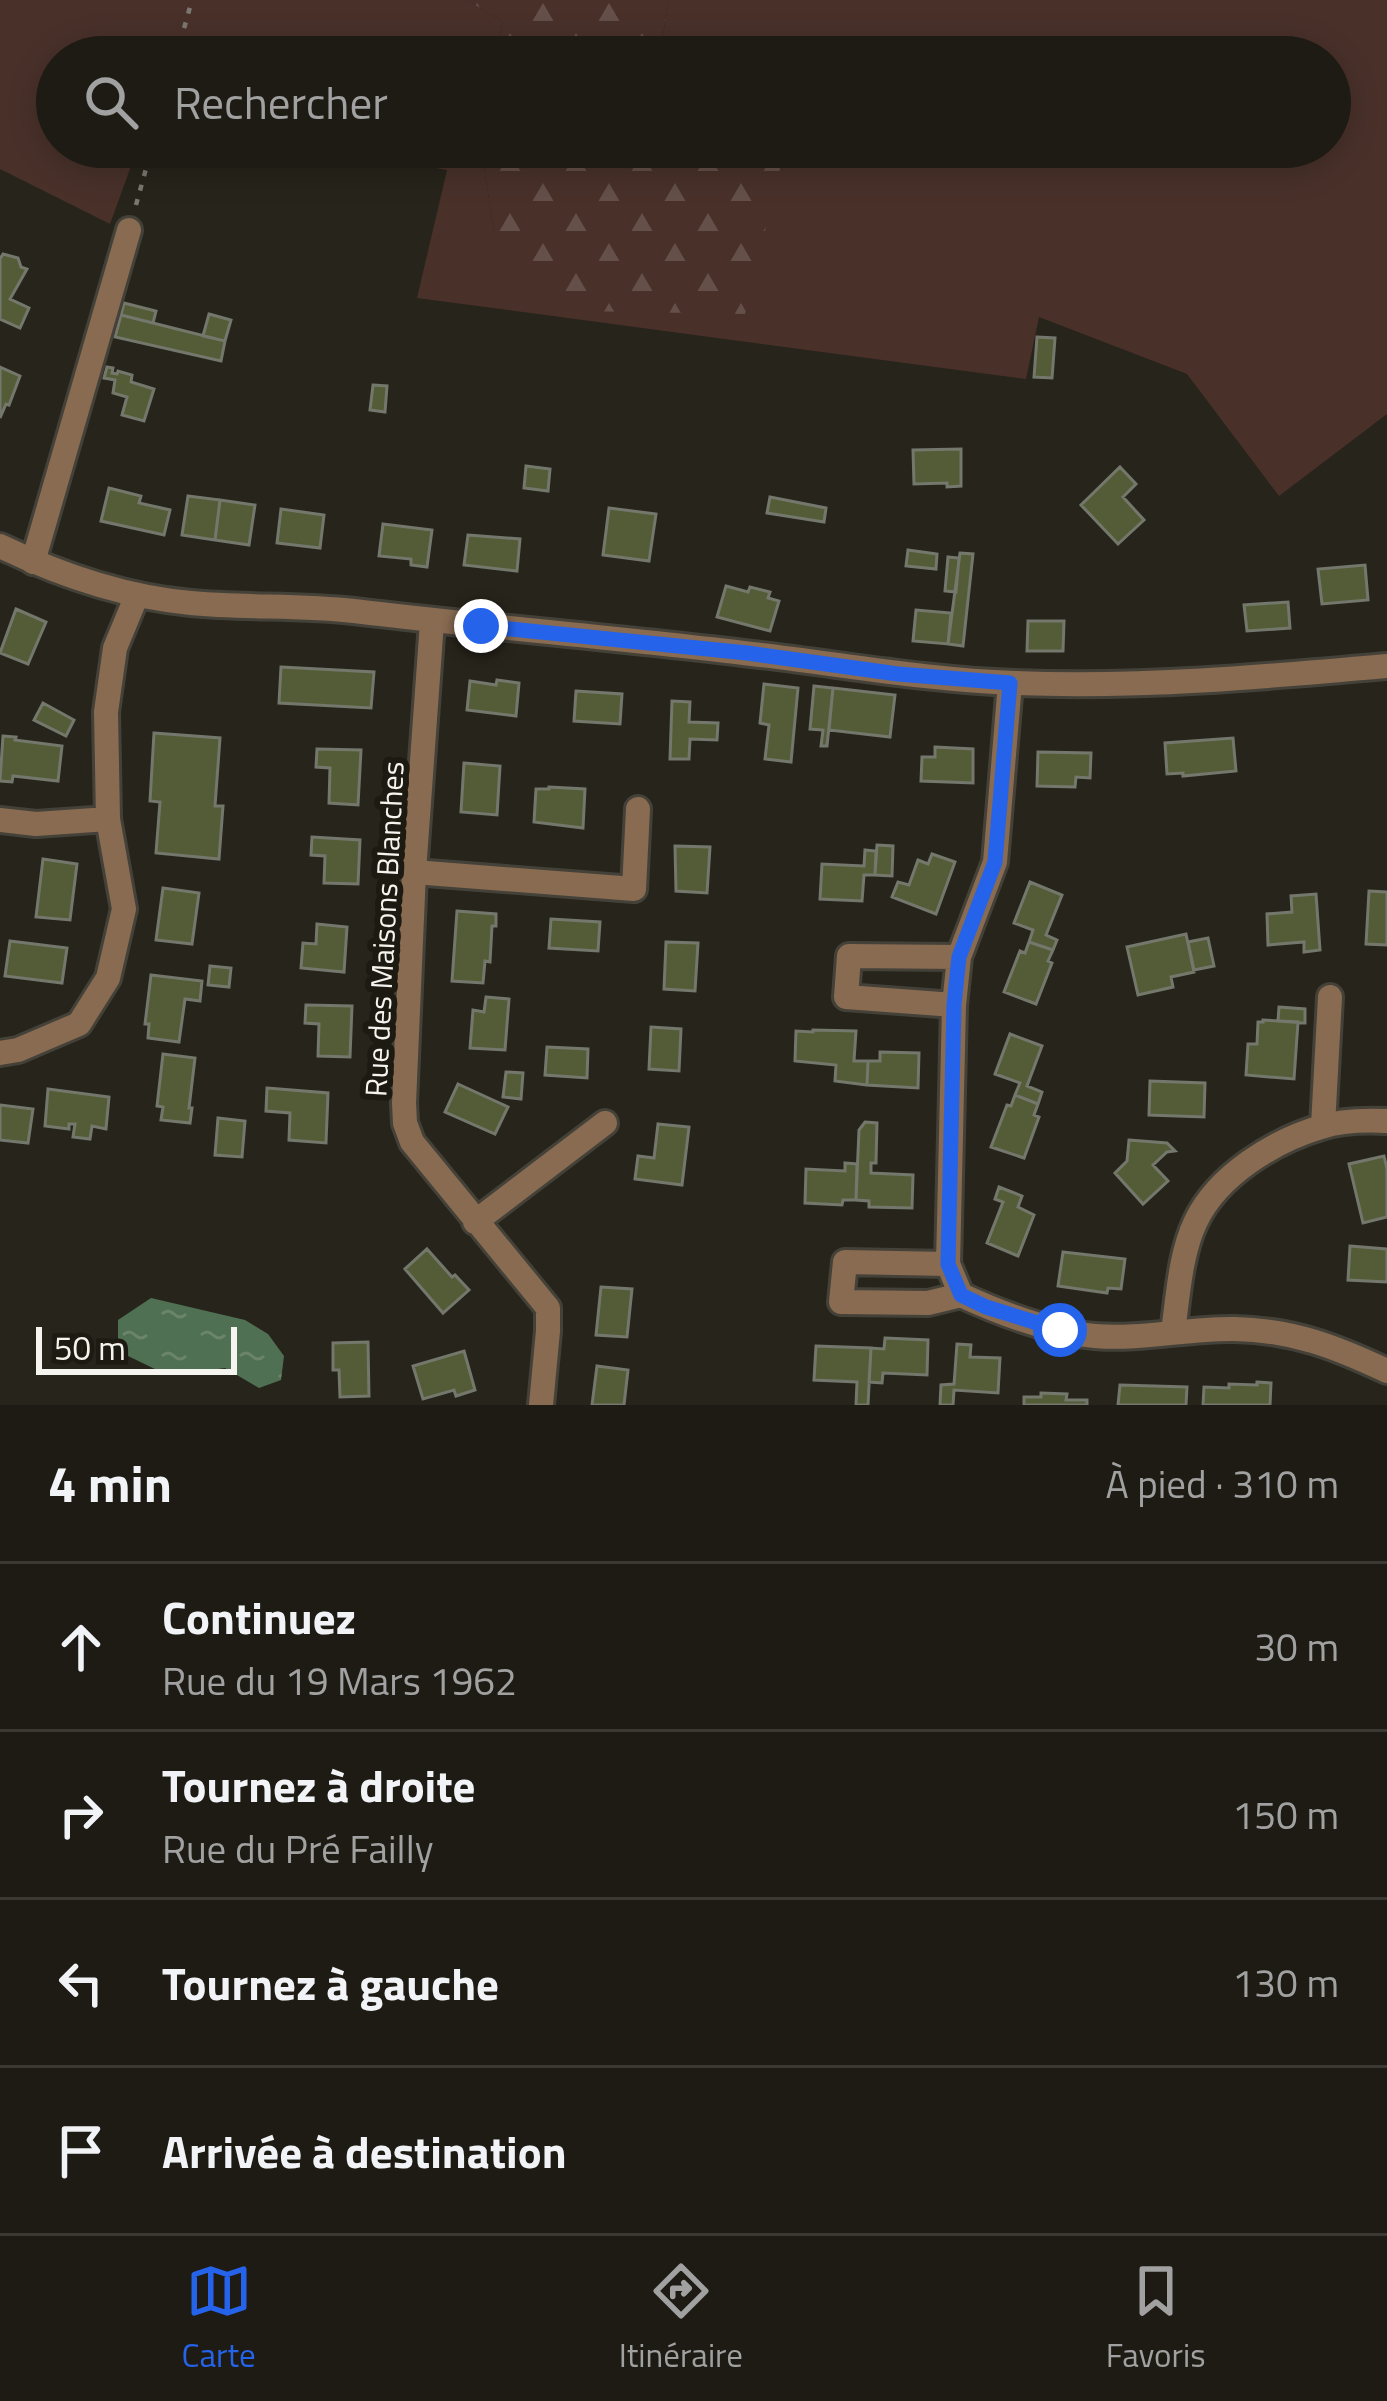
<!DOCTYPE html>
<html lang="fr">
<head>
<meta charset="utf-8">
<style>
  body { margin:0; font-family:"Titillium Web",sans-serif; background:#2a2822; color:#f1f3f6 }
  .scale { position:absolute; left:36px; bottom:30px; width:201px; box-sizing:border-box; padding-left:12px; border:6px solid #f6f4ee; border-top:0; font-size:33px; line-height:42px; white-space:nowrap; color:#f6f4ee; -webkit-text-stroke:9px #1d1a12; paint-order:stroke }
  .stop { position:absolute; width:36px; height:36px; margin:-27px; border:9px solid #2563eb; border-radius:50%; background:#fff }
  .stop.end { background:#2563eb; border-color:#fff; box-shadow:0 3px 12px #0008 }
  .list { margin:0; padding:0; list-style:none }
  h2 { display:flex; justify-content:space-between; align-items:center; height:156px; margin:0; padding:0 48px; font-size:51px }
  h2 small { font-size:39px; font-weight:400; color:#a0a1a0 }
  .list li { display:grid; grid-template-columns:78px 1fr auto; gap:36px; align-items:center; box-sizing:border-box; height:168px; padding:0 48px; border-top:3px solid #3b3934 }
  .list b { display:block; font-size:45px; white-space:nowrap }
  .list p { margin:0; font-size:39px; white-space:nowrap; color:#a0a1a0 }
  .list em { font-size:39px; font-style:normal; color:#a0a1a0 }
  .icon { flex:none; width:66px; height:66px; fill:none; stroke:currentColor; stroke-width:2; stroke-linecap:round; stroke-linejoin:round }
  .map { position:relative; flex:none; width:1387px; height:1405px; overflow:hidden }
  .search { position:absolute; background:#1d1b14; box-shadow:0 6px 30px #0003; left:36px; right:36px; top:36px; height:132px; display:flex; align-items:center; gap:30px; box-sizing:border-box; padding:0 42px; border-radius:66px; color:#a0a1a0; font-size:45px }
  .sheet { height:828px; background:#1d1b14 }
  nav { display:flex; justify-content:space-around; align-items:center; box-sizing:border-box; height:168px; border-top:3px solid #3b3934; background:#1d1b14; font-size:33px; color:#a0a1a0 }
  nav a { display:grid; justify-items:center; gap:6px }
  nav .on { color:#2563eb }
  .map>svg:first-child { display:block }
</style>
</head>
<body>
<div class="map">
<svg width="1387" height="1405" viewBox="0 0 1387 1405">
  <defs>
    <pattern id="forest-firs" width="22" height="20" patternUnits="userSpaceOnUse" patternTransform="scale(3)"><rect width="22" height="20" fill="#49312a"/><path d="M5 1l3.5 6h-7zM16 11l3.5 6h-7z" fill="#644f49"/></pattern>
    <pattern id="water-ripples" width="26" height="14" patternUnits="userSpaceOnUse" patternTransform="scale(3)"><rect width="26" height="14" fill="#507053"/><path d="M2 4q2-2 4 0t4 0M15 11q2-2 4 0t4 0" fill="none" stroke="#6a856c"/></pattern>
  </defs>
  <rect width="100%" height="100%" fill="#27241b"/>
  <path fill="#49312a" d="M0,0H467L503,22L492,57H57V147H138L110,224L0,169Z
    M669,0H1387V414L1279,496L1187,374L1039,317L1026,379L417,298L447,170L318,147H481L494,232L781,165L713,147H1330V57H659Z"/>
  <path fill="url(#forest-firs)" d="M467,0H669L659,57H492L503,22Z
    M481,147H713L781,164L745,314L580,311L494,232Z"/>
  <path fill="url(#water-ripples)" d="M151,1298L245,1320L268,1334L284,1356L281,1380L259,1388L225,1368L197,1372L159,1371L126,1355L118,1342V1320Z"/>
  <path fill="#535c36" stroke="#74776c" stroke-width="3" d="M3,254L18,258L21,267L27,269L10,299L29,308L20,328L0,319V259Z
    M124,303L156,311L153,323L121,315Z
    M209,314L231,320L225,341L203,336Z
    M121,315L225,341L221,361L115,337Z
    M1037,337L1055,338L1052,378L1034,377Z
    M0,367L20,376L9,405L6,404L0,418Z
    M107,367L113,368L112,373L117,374L118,371L132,375L131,382L154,389L144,421L122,415L127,397L113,393L115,380L104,378Z
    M373,385L387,386L385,412L370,410Z
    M961,449V486L947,487V483L914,484L913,450Z
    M526,466L550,469L548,491L524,488Z
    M1120,467L1136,484L1123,497L1144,520L1118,544L1081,505Z
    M109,488L141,496L139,503L170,510L164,535L101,521Z
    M188,496L220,500L215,540L182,535Z
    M770,497L826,508L824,522L767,513Z
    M220,500L255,505L249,545L215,540Z
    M609,508L656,514L649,561L603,555Z
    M281,509L324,515L320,548L277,543Z
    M383,524L432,530L427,567L411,565V559L379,556Z
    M468,535L520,539L517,571L464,565Z
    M908,550L937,554L936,569L906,566Z
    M960,553L973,554L963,646L948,644Z
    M948,557L959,558L956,592L945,591Z
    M1365,565L1368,600L1322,604L1318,569Z
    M726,586L748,592L750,587L770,592L768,598L779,601L770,631L717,617Z
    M1288,602L1290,628L1247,631L1244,605Z
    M16,609L46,622L28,664L0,653Z
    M916,610L951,613L948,644L913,641Z
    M1028,621H1064L1063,651H1027Z
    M281,667L374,672L371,708L279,703Z
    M497,680L519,683L516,716L467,710L470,681L496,685Z
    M764,684L798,688L791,762L765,759L769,725L760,723Z
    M814,686L833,688L827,746H821L823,730L810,729Z
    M833,688L895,695L890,737L829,730Z
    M576,691L622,694L620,724L574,721Z
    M672,701L690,702L689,722L718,723L717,740L690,739L689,759H670Z
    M43,703L74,720L66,736L34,720Z
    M154,733L220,738L215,806H223L219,859L156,853L160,802L150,801Z
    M3,736L16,737L15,740L62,746L58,781L13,776L12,782L0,781Z
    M1233,738L1236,771L1183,776V773L1167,774L1165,743Z
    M935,747L973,749V783L921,781L922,757H935Z
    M317,749L361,750L358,805L329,803L330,768L316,767Z
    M1038,752L1091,753L1090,778L1076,777L1075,787L1037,786Z
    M464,763L500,766L497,815L461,812Z
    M549,787L585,789L583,828L534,822L536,789H549Z
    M312,837L360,840L358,884L324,883L325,856L311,855Z
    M877,845L893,846L892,876L875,875Z
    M675,846L710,847L707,893L676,891Z
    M865,850L876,851L875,875H864L862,901L820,899L822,864L864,866Z
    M932,854L955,862L936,914L892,897L898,882L909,885L918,860L928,864Z
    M43,859L77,864L70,920L36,917Z
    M1030,882L1062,895L1046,935L1057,940L1053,950L1029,942L1033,930L1014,923Z
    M163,888L199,893L192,944L156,940Z
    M1369,891L1387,892V945L1366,944Z
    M1316,894L1320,950L1304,952V942L1268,945L1267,914L1292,912L1291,896Z
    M457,911L496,914V926H492L490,962L485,961L483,983L452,981Z
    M551,919L600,922L598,951L549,948Z
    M317,924L347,927L344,972L301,968L303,943L316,944Z
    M1186,934L1194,972L1171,977L1173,987L1138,995L1127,947Z
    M1208,938L1214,966L1194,970L1188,942Z
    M10,941L67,948L62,983L5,976Z
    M666,942L698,943L695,991L664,989Z
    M1029,942L1053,950L1048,961L1052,963L1036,1004L1004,992L1020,951L1025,953Z
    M210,966L231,968L229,987L208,985Z
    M151,975L202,981L200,1001L185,999L179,1042L148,1038L149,1024H145Z
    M486,997L509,999L505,1050L470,1048L473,1010L484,1012Z
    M306,1005L352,1006L350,1057L318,1056L319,1024L305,1023Z
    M1279,1007L1305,1009V1023L1278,1021Z
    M1263,1020L1298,1022L1294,1079L1246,1075L1248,1044H1257L1258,1022H1263Z
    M651,1027L681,1029L679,1071L649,1069Z
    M813,1030L856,1031L854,1061H868L867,1085L835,1081L836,1065L795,1061L796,1031L813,1032Z
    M1010,1034L1042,1046L1027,1086L1042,1092L1038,1104L1015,1095L1020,1083L995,1074Z
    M547,1047L588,1049L587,1078L545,1075Z
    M880,1052L919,1053L918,1088L867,1085L868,1061H880Z
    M163,1054L195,1058L189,1108H192L190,1123L161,1120L163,1107L157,1106Z
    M506,1072L523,1073L521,1099L503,1097Z
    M1150,1081L1205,1083L1204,1117L1149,1115Z
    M458,1084L508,1107L495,1134L445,1112Z
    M267,1088L328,1093L326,1143L289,1140L290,1113L266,1111Z
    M48,1089L109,1097L106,1129L92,1126L90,1139L73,1137L75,1124H69V1129L45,1126Z
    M1015,1095L1038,1104L1034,1115L1039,1117L1024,1158L991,1147L1007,1105L1011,1106Z
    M0,1105L33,1109L28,1143L0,1140Z
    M218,1118L245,1121L242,1157L215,1155Z
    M865,1122L877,1123L876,1163H871V1173L913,1175L912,1208L869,1207V1201L856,1200L859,1130Z
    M658,1124L689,1127L682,1185L635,1179L638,1156L654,1158Z
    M1129,1140L1167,1143L1175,1151L1167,1152L1153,1165L1168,1181L1143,1204L1115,1173L1127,1161Z
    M1384,1156L1387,1169V1217L1363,1223L1349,1164Z
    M845,1163L857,1164L856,1200H843L842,1205L805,1203L806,1169L845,1171Z
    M999,1187L1022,1196L1018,1207L1034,1215L1018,1256L987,1243L1003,1202L995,1199Z
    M1350,1246L1387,1249V1282L1348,1280Z
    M427,1249L452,1277L455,1275L469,1290L443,1313L405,1269Z
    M1063,1252L1125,1259L1121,1289L1108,1288L1107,1293L1058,1286Z
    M601,1287L632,1289L627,1337L596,1335Z
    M885,1338L928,1340L927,1375L883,1373L882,1383L869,1382L871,1348L884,1349Z
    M368,1342L369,1396L340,1397L339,1370H333V1343Z
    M957,1344L971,1345L970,1357L1000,1358L998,1393L954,1390L953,1405H940L941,1385L954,1384Z
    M816,1346L871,1348L868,1405H856L857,1382L814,1380Z
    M464,1351L475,1390L456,1396L454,1390L423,1399L413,1366Z
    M597,1366L628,1370L624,1405H592Z
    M1257,1382L1271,1383L1270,1405H1203L1204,1387L1229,1388V1384L1257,1385Z
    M1120,1385L1187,1387L1186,1405H1118Z
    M1041,1393L1067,1394L1066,1400H1087V1405H1024V1397H1041Z"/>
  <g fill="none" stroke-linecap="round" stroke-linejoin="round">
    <g stroke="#444139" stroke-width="30">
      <path id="minor" d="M33,562L129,230
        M432,622L414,872L404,1103L405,1123L412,1142L548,1308V1331L541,1405
        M0,820L36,824L108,819
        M414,872L634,889L638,809
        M954,1005L846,997L849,956L959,957
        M0,1053L18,1050L79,1024L108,978L124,909L108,819L106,712L115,648L137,595
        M1323,1126L1330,997
        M475,1222L605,1123
        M948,1264L845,1262L841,1302L928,1303L961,1295
        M961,1295L948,1264L954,1005L959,957L995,862L1010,683
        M961,1295C1002,1314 1049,1332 1095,1336C1141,1340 1189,1328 1235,1329C1293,1330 1336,1347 1387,1371
        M1173,1332C1178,1297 1180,1254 1196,1221C1218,1175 1274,1141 1321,1127C1342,1120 1365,1120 1387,1121"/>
    </g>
    <g stroke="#444139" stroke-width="30">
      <path id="tertiary" d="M0,546C60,575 124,597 191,603C245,608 300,605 354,611C487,627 620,638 752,654C840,664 927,680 1015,683C1139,688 1263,677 1387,666"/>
    </g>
    <path stroke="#7a7870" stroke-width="4.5" stroke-dasharray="6 9" stroke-linecap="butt" d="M176,57L192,0
      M136,205L152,147"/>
    <use href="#minor" stroke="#886b51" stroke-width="24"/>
    <use href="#tertiary" stroke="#886b51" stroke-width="24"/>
  </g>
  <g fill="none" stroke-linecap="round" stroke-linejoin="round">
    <path stroke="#2563eb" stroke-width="15" d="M481,626L747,653L898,674L1010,683L995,862L959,957L954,1005L948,1264L961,1295L986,1307L1060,1330"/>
  </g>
  <g text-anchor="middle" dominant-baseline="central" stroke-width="12" stroke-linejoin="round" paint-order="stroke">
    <g font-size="30" fill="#f6f4ee" stroke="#1d1a12">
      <text transform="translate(384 929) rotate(-87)">Rue des Maisons Blanches</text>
    </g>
  </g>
</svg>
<div class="scale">50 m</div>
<div class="stop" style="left:1060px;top:1330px"></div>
<div class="stop end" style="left:481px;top:626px"></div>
<div class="search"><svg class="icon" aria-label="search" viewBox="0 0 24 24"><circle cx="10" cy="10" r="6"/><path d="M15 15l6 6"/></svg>Rechercher</div>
</div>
<section class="sheet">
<h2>4 min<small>À pied · 310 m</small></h2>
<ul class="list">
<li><svg class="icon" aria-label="ahead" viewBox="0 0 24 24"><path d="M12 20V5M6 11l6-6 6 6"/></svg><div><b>Continuez</b><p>Rue du 19 Mars 1962</p></div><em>30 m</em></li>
<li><svg class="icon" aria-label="right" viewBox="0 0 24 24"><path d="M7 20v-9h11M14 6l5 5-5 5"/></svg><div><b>Tournez à droite</b><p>Rue du Pré Failly</p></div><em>150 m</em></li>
<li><svg class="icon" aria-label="left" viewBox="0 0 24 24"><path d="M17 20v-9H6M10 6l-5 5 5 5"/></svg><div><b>Tournez à gauche</b></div><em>130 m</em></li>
<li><svg class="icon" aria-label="arrive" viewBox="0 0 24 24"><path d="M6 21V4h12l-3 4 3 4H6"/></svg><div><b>Arrivée à destination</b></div></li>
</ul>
</section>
<nav>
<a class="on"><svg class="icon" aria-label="map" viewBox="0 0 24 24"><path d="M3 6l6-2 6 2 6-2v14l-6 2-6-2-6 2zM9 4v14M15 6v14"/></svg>Carte</a>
<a><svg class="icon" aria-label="directions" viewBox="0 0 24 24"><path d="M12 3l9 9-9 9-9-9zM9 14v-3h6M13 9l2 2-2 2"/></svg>Itinéraire</a>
<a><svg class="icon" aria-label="saved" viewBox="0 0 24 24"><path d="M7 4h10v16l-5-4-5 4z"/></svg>Favoris</a>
</nav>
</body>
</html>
